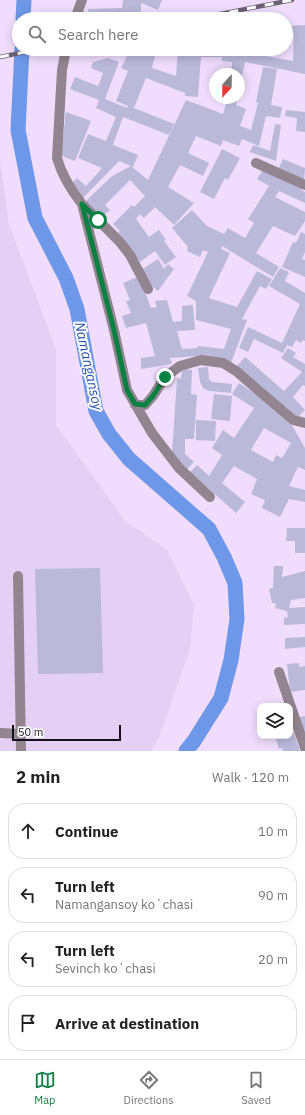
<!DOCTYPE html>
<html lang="en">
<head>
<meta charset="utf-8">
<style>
  body { margin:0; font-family:"IBM Plex Sans",sans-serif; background:#f6f6f6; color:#222 }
  .controls { position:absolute; right:12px; bottom:12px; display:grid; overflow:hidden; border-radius:8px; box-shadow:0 2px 10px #0003 }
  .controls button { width:36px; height:36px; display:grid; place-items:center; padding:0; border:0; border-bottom:1px solid #e0e0e0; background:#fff; color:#222; font:20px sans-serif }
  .compass { position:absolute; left:209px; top:68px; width:36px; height:36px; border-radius:50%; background:#fff; box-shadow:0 2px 10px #0003; rotate:202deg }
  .scale { position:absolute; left:12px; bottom:10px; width:109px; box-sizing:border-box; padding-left:4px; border:2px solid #17101b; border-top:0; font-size:11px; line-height:14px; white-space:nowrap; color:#17101b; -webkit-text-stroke:3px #fff; paint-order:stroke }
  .stop { position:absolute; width:12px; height:12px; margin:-9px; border:3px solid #0b8043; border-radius:50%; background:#fff }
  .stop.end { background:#0b8043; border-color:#fff; box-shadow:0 1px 4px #0008 }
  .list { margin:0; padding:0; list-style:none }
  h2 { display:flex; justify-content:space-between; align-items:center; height:52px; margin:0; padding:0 16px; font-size:17px }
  h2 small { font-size:13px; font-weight:400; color:#767676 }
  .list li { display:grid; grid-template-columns:26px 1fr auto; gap:12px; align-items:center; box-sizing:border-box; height:56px; margin:0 8px 8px; padding:0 8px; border:1px solid #e0e0e0; border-radius:16px }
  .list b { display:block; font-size:15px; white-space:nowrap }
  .list p { margin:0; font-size:13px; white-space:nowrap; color:#767676 }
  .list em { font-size:13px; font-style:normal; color:#767676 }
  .icon { flex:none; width:22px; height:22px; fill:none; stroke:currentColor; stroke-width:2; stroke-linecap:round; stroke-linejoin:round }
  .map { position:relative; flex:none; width:305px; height:751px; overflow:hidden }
  .search { position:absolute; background:#fff; box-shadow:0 2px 10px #0003; left:12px; right:12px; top:12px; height:44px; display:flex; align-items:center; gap:10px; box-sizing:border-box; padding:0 14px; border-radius:22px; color:#767676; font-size:15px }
  .sheet { height:308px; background:#fff }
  nav { display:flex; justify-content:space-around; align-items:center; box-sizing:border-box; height:56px; border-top:1px solid #e0e0e0; background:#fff; font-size:11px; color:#767676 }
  nav a { display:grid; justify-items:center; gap:2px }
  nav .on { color:#0b8043 }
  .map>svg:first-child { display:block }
</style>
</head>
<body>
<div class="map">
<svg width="305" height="751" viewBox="0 0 305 751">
  <rect width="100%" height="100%" fill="#f0ddfd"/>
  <path fill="#e4cff5" d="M0,159L9,225L56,349V425L125,521L167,550L194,605L190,649L159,737L151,751H0Z"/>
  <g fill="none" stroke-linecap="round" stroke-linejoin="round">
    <path stroke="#6d97e8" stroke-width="15" d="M23,19L24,0
      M22,49L18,130L35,218L66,278L77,309L96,411L109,434L129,459L209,529L224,557L235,583L237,619L231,660L221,698L194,741L186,751"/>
  </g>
  <path fill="#bab9da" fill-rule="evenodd" d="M123,0H162L158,10L141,3V17L89,19L88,9L122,8Z
    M305,25V74L245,62L239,89V74H231L232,62L222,61V57H201L198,97L185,96V93L146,78L134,108L174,124L169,135L123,117L113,145L138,155L133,167L119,161L81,200L71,184L77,178L86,186L102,168L78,158L88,134L106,141L116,117L96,108L99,100L70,89L75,77L98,86L103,73L91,68L93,62L108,58L119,62L105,99L127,108L128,106L116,101L128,71L121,68L127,56L156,51L152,68L176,76L178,49H255L254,54L293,61L294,33L286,34V26Z
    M263,67L277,69L271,105L282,107L280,118L266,116L259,146L242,139L239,146L223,140L221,146L196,136L188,153L209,163L203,176L180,165L168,187L194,203L174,225L155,207L144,218L140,214L136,219L149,237L159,230L166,240L164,241L176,257L165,265L155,251L140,262L118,232L120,231L113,224L132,205L134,207L145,196L130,180L105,205L110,210L101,218L85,202L112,176L131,166L148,180L186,100L223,114L228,98H238L236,105L246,109L240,126L251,130L258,103L256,102Z
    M286,110L305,112V132L296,131L297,118L285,116Z
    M66,112L91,121L75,161L61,156Z
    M275,124L281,125L276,161L250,152L253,145L270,151Z
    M222,149L240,158L228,180L225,178L214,199L200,192Z
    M283,159L305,168L304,181L278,170Z
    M264,168L302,188L301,190L305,192V203L279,191L275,197L305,212V221L295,236L273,226L256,253L279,267L273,277L222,246L221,249L230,253L209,298L237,307L257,271L272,279L266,289L260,286L242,319L247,320L231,363L198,356L170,358L172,364L141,369V358L155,356L146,323L126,328L122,316L131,313L126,301L130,300L123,283L139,276L151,308L157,307L155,301L167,300L173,322L182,321V306L193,305L195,330L177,331L182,349L198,348V346L224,349L231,329L196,320V301L187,296L208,252L203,250L200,257L187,251L188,247L172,228L192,210L207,226L224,234L228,228L245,238L254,223L248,219L269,186L257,179Z
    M301,232L305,234V252L302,259L305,260V277L282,267L293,242L296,243Z
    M158,259L164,269L168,264L174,269L158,291L152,286L141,270Z
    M280,268L289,272L285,281L305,293V341L303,340L301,343L296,340L292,347L287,345L283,353L254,339L248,352L239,348L248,327L282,343L300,304L269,286Z
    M288,348L296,353L293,357L305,364V386L303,385L293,397L305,410L296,419L237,366L245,357L284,391L302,372L281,358Z
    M208,367L209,379L212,382L232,384L231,393L209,391L203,388L200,382L198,368Z
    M182,369L192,370L191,394L197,395L194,439H185V454L194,462L187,469L172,454L177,378L181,379Z
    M239,383L269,403L268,405L293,427L305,448V470L298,467L289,486L305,490V502L289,499L280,517L262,508L265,500L251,494L257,479L234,466L222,483L245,502L236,513L190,472L197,465L209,476L222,455L212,448L223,430L234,438L254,408L232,394ZM264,428L291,443L282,458L276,455L273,462L251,450Z
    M214,394L232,396L230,421L211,419Z
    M196,420L216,421L215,441L196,440Z
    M287,528H305V553H295V541H286Z
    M274,566H283L282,577L305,571V598L291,600L289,608L305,607V624L284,625V618L288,617L287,611L275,608L276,603H272L269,589L273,588Z
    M100,568L103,673L38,674L35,569Z
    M305,637V647L285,649V638Z
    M299,663V667L305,666V690L290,692L287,664Z
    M305,716V732L301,733L299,717Z
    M290,721L300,751H283L282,748L279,749L275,736H290Z"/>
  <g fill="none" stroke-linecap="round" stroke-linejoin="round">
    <path stroke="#92858f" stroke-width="10" d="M75,19L82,0
      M66,49L62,70L57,158C62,176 71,190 82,204L114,330L127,390L152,433L179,468L210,497
      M256,163L305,185
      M83,205L120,242L130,255L148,289
      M135,405H145L153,396L165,377L180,366L201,360L223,363L236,371L293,420L305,423
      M18,576L21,751
      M279,672L305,748
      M0,733L21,734"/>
    <g stroke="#6c6174" stroke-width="4.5">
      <path id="rail" d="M194,19L292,0
        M0,57L40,49"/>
    </g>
    <use href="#rail" stroke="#fff" stroke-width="3" stroke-dasharray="9" stroke-linecap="butt"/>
  </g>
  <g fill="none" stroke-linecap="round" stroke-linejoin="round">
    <path stroke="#0b8043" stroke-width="5" d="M98,220L82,204L114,330L127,390L135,404L145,405L153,396L165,377"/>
  </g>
  <g text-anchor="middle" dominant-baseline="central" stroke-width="4" stroke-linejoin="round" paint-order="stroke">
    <g font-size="14" font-style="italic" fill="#2350af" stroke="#fff">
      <text transform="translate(89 366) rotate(78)">Namangansoy</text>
    </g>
  </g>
</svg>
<div class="controls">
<button><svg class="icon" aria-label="layers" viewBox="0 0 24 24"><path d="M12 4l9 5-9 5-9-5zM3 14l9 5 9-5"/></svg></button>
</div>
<svg class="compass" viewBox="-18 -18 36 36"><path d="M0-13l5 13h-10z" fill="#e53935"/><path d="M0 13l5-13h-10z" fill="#767676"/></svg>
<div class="scale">50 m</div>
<div class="stop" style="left:98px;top:220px"></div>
<div class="stop end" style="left:165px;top:377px"></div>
<div class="search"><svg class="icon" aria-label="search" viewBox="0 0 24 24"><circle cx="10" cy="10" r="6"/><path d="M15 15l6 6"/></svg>Search here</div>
</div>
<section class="sheet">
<h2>2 min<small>Walk · 120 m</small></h2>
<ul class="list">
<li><svg class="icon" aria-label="ahead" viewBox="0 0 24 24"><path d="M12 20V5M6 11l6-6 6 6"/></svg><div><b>Continue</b></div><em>10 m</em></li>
<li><svg class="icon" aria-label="left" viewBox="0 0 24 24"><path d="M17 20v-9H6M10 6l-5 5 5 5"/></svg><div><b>Turn left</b><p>Namangansoy koʻchasi</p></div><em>90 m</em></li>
<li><svg class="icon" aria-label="left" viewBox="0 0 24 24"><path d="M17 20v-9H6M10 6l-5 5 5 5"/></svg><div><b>Turn left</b><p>Sevinch koʻchasi</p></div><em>20 m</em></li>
<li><svg class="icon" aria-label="arrive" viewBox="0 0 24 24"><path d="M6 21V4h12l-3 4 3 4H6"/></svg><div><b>Arrive at destination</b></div></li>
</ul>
</section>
<nav>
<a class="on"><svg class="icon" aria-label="map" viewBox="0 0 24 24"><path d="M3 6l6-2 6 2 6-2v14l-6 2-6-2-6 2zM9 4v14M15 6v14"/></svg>Map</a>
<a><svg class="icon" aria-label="directions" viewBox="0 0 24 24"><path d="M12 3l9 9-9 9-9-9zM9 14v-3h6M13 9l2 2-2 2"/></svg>Directions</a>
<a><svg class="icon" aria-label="saved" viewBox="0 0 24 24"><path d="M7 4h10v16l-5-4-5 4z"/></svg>Saved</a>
</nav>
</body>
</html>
